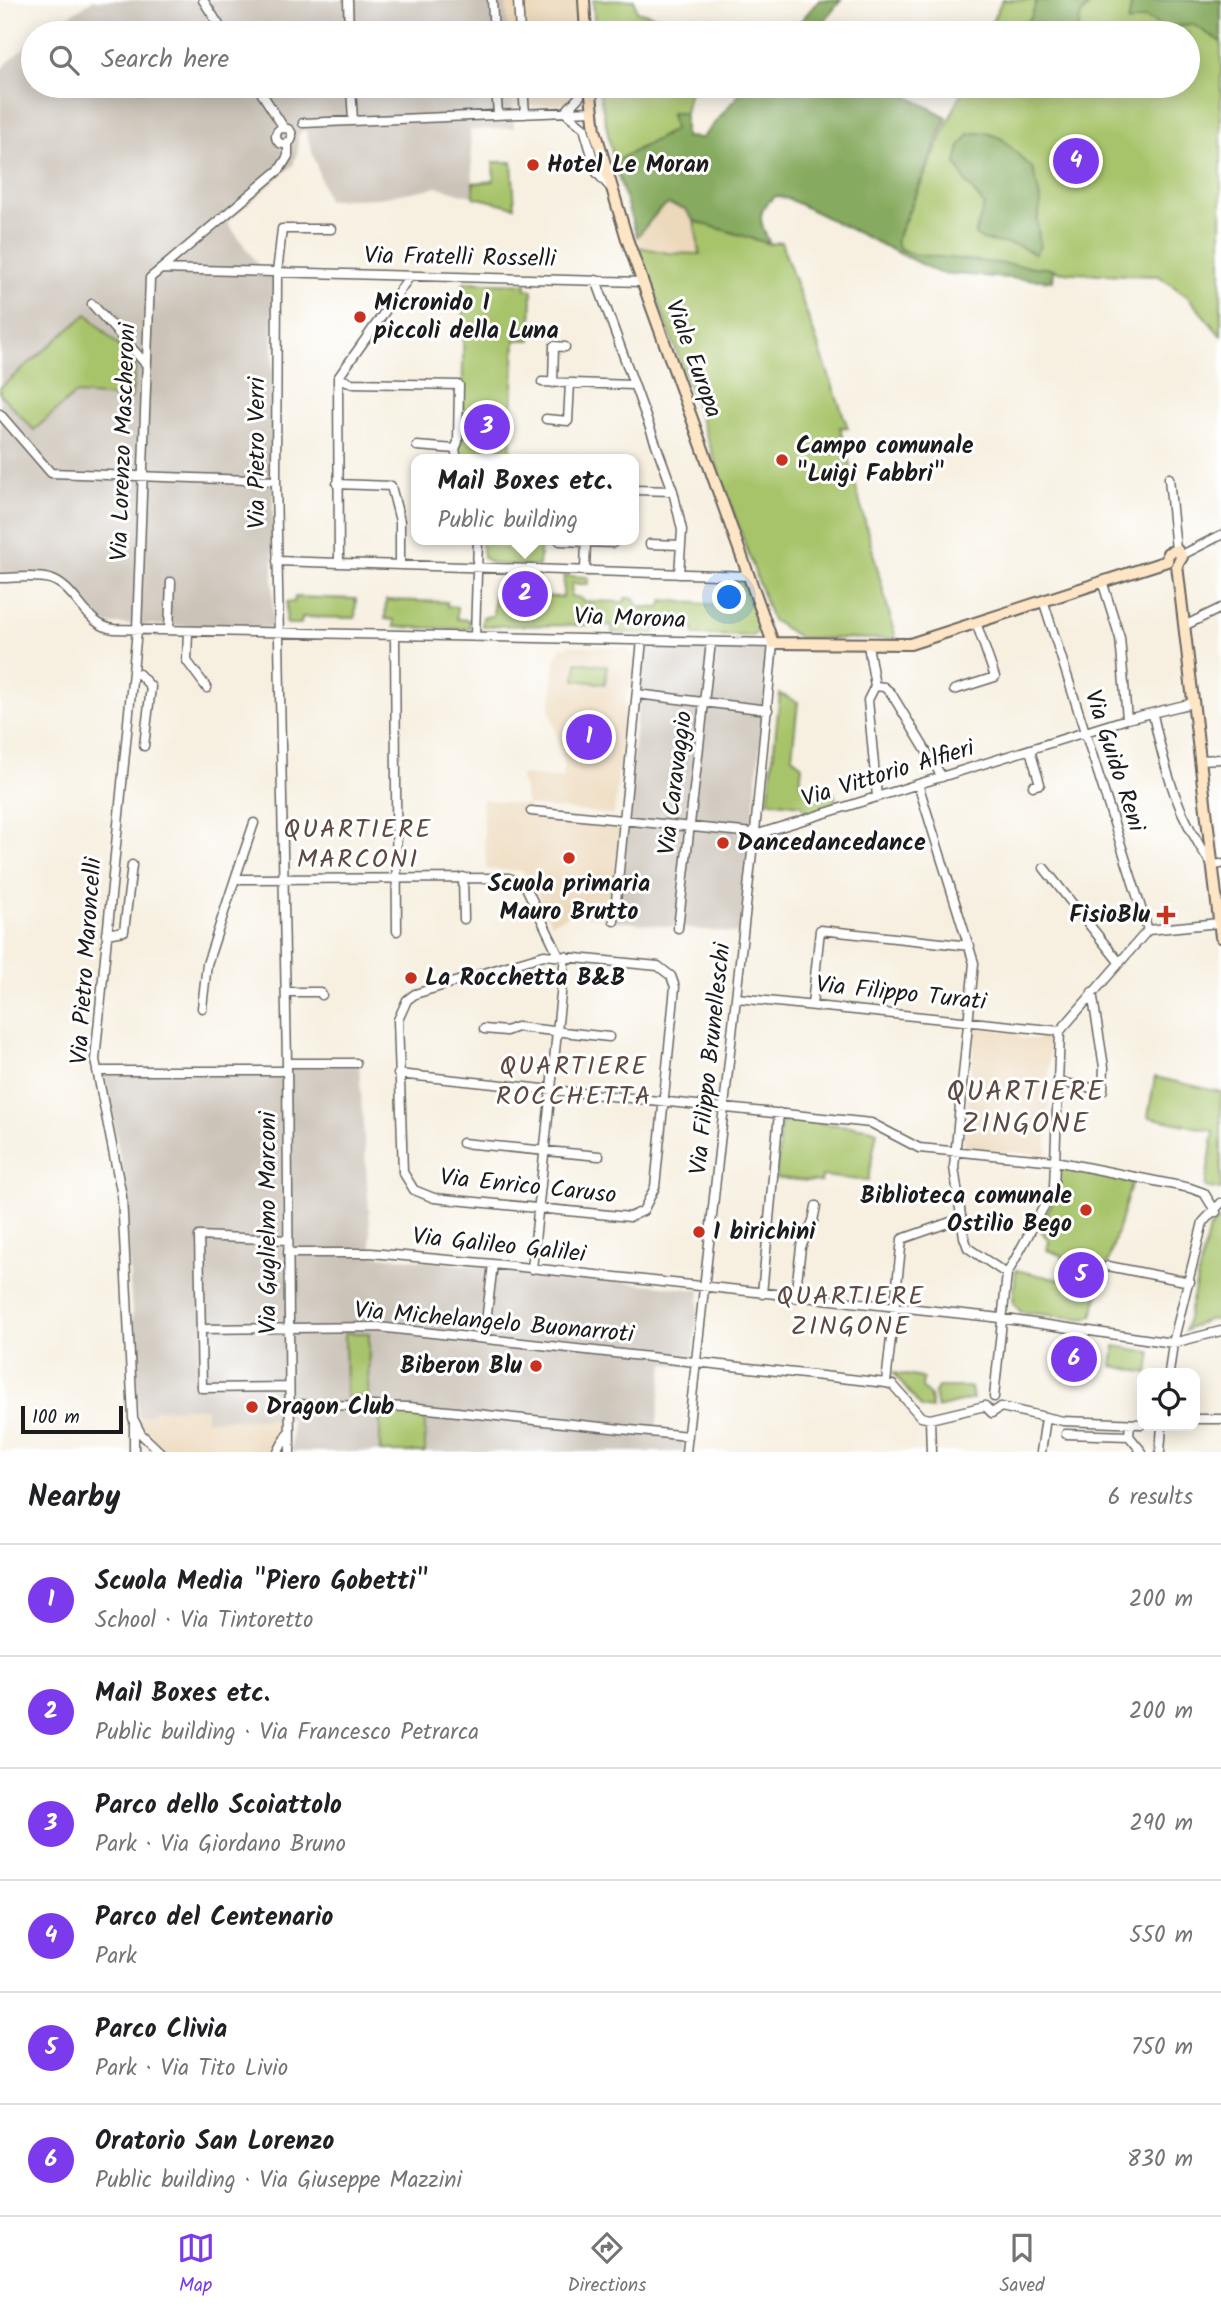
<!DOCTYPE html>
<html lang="en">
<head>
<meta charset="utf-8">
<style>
  body { margin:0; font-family:Kalam,sans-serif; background:#f2f2f2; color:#202124 }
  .controls { position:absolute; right:21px; bottom:21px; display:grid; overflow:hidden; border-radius:14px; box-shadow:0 4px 18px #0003 }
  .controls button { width:63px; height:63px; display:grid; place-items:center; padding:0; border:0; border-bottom:2px solid #e0e0e0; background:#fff; color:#202124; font:35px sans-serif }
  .scale { position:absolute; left:21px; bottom:18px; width:102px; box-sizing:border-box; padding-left:7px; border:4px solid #1c1c1c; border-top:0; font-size:19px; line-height:24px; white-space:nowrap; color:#1c1c1c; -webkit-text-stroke:5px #fff; paint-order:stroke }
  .you { position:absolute; left:730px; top:598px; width:24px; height:24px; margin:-18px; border:5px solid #fff; border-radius:50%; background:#1a73e8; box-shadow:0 0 0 10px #1a73e833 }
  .badge { display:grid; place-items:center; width:46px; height:46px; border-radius:50%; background:#7c3aed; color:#fff; font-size:23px; font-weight:700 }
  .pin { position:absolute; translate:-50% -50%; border:4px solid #fff; box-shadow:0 2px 7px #0006 }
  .popup { position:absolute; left:411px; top:454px; width:228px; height:91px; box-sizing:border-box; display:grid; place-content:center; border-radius:14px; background:#fff; filter:drop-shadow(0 2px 5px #0005); font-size:23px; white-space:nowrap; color:#757577 }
  .popup b { font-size:26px; color:#202124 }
  .popup::after { content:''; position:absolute; left:50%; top:100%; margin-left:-14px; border:14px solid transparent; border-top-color:#fff }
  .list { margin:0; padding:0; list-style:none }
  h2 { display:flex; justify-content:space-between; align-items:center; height:91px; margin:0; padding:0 28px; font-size:30px }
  h2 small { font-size:23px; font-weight:400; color:#757577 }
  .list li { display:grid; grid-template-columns:46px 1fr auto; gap:21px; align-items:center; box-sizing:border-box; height:112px; padding:0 28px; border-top:2px solid #e0e0e0 }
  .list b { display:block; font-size:26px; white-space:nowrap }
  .list p { margin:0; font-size:23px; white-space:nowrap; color:#757577 }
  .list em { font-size:23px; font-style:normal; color:#757577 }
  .icon { flex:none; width:38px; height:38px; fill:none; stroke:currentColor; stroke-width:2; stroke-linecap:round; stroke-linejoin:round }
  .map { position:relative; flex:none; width:1221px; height:1452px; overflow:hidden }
  .search { position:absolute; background:#fff; box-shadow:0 4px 18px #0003; left:21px; right:21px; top:21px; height:77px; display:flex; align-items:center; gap:18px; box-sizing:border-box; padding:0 24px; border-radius:38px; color:#757577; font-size:26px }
  .sheet { height:763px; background:#fff }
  nav { display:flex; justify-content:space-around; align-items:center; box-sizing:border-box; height:98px; border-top:2px solid #e0e0e0; background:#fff; font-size:19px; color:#757577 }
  nav a { display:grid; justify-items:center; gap:4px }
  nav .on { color:#7c3aed }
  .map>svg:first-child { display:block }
</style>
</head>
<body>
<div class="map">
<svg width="1221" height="1452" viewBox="0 0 1221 1452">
  <rect width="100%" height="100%" fill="#fff"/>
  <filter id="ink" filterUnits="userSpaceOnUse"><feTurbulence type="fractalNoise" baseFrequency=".0143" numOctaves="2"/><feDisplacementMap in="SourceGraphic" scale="14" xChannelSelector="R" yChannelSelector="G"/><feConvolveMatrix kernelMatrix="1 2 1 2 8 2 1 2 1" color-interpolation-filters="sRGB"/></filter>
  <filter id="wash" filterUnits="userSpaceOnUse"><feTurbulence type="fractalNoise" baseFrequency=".00686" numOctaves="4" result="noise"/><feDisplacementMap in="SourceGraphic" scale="28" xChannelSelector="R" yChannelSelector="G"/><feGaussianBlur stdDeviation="1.57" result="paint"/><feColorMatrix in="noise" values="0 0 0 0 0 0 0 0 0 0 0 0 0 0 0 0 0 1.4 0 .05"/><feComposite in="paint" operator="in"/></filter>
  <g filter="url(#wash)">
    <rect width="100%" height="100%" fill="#f7f0e1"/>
    <path fill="#ecd8ba" d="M506,0H578L579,33H508Z
      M511,86H578V92L575,98L564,104L512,106Z
      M668,204L685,209L692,217L700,254L668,253L639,247L637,237L659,210Z
      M569,645L626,648L636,658L633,686L627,690L614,815L528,805L527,814L620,825L611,919L572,914L551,923L538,895L522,871L486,869L482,799L527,805L520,775L563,778L564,764L550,710L555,660L561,647L568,648Z
      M976,1027L1020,1033V1038L1037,1040L1039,1035L1050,1038L1047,1155L963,1148Z
      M206,1408L207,1420L284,1418V1436L276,1452H165L145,1432L138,1416H146L158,1409Z"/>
    <path fill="#cbc3b8" d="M93,0H506L508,33H42Z
      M33,39V86H511L514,128L470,130L474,197L438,187L379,198L327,200L305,129L298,135V150L293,165L227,222L261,269H273V628L107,624L100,622L65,581L35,575L0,573V70Z
      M645,642L770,650L741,934L615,921Z
      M290,1065H359L372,1255L700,1290L692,1367L664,1364L655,1436L683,1439L684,1452H292L291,1418L206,1420V1408L158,1409L146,1416H138L124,1178L104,1074L290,1073Z"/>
    <path fill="#a8c46b" stroke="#627044" stroke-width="2" d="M593,0H634L637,11L665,19L706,22L703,33H595Z
      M1002,0H1221V336L1188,297L1159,276L1073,273L910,254L899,248L896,241L964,86H1188V33H987Z
      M598,86H691L685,113L671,114L675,130L614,162Z
      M493,162H512L515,207L474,197L473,183L494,181Z
      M694,221L770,244L781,242L848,428L840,427L896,639L800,638L772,620L639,247L668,253L700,254Z
      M464,282L526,284V289L532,290L531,340H515L510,459H460L458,452L462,440Z
      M87,314L136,364L131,398L75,394L34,430L0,394V388Z
      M481,540H541L539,566L493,564L483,557Z
      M564,576L588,577V584H572L571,596L581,598L582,601L625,602V598H634L639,607L660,608L663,600L716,605L717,601H728L729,578L742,579L760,629L753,636L694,635V628L655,627L654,634L612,633V625L482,626L483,617L493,616L494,595L563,597Z
      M295,597L356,599L355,618L302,617L301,624H286L287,602H294Z
      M386,600L447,602V606L457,607V619L470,620V629L394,627V620L385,619Z
      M577,662L607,666L605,684L575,680Z
      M780,694L798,702L792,756L802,766L800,784L808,789L834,793L837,806L807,816L802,805L768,801Z
      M1155,1077L1221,1092V1190L1205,1187L1214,1131L1148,1117Z
      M785,1120L869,1128L877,1131L868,1181L822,1176L821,1182L776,1178L781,1124Z
      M1064,1166L1132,1182L1092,1316L1085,1319L1021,1312L1013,1303L1016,1270L1060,1280L1063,1256L1047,1250L1049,1241L1039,1228L1059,1189L1057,1170Z
      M1221,1218V1319L1206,1320L1185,1331L1209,1229Z
      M345,1333H369L368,1398L346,1397Z
      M1115,1346L1151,1352L1148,1373L1112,1366Z
      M893,1373L923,1378L922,1388L930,1396L932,1409L921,1407Z
      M938,1387H971L973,1399L937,1408L934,1394Z
      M384,1409L425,1413V1452H380V1413Z"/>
    <path fill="#86aa5f" stroke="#51633e" stroke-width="2" d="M819,0H841L815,33H790Z
      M1037,0H1093L1081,15L1077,33H1009L1030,19Z
      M1132,0H1221V42L1192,24L1165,28L1145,18L1128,23Z
      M746,86H888L947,117L896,241L899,248L910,254L1054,269L1053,281L939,273L789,199L776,196C754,211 760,223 770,244L694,221L685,209L668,204L659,210L637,237L614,162L674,130L671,113H685V137L702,138Z
      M984,132L1001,138L1033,169L1041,203L1037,221L1040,246L1035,254L1019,246L983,240L975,235L984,205L966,182L956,163L960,146L969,134Z"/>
  </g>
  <g filter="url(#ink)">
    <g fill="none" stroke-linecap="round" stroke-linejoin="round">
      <g stroke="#696661" stroke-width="11">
        <path id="minor" d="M203,0L224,33
          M348,0L349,33
          M492,0L494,33
          M518,0L520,33
          M257,86L284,128
          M351,86L353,121
          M496,86L498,115
          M523,86L525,114
          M565,112L580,96V86
          M567,114L584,128L597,173L610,187
          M303,123L592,111
          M276 136a8 8 0 1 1 16 0a8 8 0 1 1-16 0Z
          M161,269L280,169L288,156V142
          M596,280L673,491L682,530L679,574
          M92,304L146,364
          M338,378L352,383L459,385L458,442L455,449L457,459
          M542,382L633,385
          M553,383L554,346L565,347
          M0,414L51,473L276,481
          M546,419L568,421L570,383
          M417,446L455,449
          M1169,478L1176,550
          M337,484L391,486L400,521V565
          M634,490L673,491
          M560,541L613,543
          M650,544L681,545
          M1182,555L1221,535
          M277,561L749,576
          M339,563L338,378L410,276
          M585,571L586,540
          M0,578C16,578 35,575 50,579C77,587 85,626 114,629L773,643L755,831
          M1103,584L1120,638L1127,719
          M1044,603L1148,930
          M1184,626L1221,608
          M169,630L171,582
          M188,631L187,661L207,688
          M395,635L397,931
          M475,637L478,540
          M868,645L875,686
          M133,674H139L151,687L144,746
          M875,686L884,687L891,693L942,777
          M875,686L868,700L877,797
          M954,690L995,677L977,625
          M637,694L768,710
          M1153,715C1166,774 1177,814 1212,865L1221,864
          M1030,750L1040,784L1033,786
          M1200,760L1221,759
          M918,784L974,963L954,1167L964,1237L968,1248L1007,1274
          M531,811L753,833
          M758,834L1127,719L1193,703
          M1044,868L1119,962
          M463,877L464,919
          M235,879L254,823
          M614,921L642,640
          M678,928L711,642
          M106,934L124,931L132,865
          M544,955L658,966L671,976L675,987L655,1187L643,1211L630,1217L434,1198L414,1190L403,1172L398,1020L407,1000L415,994Z
          M286,992H320L322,995
          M737,998L1060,1031
          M812,1005L820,930L970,946
          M202,1008L207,964L235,879L509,878L525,885L559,956
          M484,1029L506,1031L517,1027L609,1037
          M287,1063H356
          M97,1071H287
          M398,1074L871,1123L919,1148L1055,1161L1190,1188L1204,1193L1216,1212
          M1058,1082L1103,1090L1104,1067L1092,992
          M462,1143L599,1156
          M288,1240L199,1236L202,1388L289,1387
          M288,1253H371L493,1264L992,1317L1173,1343L1221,1331
          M1108,1266L1190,1282
          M532,1269L565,956
          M762,1294L779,1113
          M795,1298L801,1247L813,1221L816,1206
          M201,1329L378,1327L886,1383L893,1385L921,1417L930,1419L985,1406
          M484,1338L493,1264
          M1169,1373L1173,1343L1203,1222L1221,1203
          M886,1383L902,1239L962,1218
          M994,1397L1007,1274L1054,1188L1060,1031L1148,930L1219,923
          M289,1404L409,1407L688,1436
          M985,1406L992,1413L1001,1407
          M1001,1407L1063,1421L1142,1424
          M930,1419L931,1452
          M1195,1419H1221
          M134,1421V1452
          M1066,1434L1129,1436L1130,1424
          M1129,1436L1142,1452
          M160,1452L141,1434L133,1418L122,1196L95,1060L137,630L150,278L161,269L642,282
          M278,1452L287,1434
          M290,1452L287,1063L276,481L277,273L282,229H331
          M686,1452L754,834
          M1041,1452L1046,1418
          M1160,1452L1162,1426"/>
      </g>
      <g stroke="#696661" stroke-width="14">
        <path id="secondary" d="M584,0L586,33
          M590,86L595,130L627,239L773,643L910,644L1167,561
          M1167,561L1168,553L1177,550L1182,557L1177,565
          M1177,565L1221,937"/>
      </g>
      <use href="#minor" stroke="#fff" stroke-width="8"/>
      <use href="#secondary" stroke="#fde5c5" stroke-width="10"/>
    </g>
  </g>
  <g fill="#c8321e" stroke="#fff" stroke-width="2.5">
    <circle cx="533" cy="165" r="7"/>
    <circle cx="360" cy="317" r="7"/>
    <circle cx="782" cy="460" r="7"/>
    <circle cx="723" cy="843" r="7"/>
    <circle cx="569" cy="858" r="7"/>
    <path d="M1162.5 904.5h7v7h7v7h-7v7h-7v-7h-7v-7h7z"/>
    <circle cx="411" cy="978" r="7"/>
    <circle cx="1086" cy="1210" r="7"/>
    <circle cx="699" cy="1232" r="7"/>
    <circle cx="536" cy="1366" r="7"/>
    <circle cx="252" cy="1407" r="7"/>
  </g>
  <g text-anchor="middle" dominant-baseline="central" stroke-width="6" stroke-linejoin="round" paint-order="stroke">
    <g font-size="24" font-weight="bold" fill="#1c1c1c" stroke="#fff" text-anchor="start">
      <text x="547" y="165">Hotel Le Moran</text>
      <text x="374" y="303">Micronido I<tspan x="374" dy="28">piccoli della Luna</tspan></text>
      <text x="796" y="446">Campo comunale<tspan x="796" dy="28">"Luigi Fabbri"</tspan></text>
      <text x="737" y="843">Dancedancedance</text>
      <text x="569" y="884" text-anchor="middle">Scuola primaria<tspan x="569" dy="28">Mauro Brutto</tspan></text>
      <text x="1150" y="915" text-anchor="end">FisioBlu</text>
      <text x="425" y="978">La Rocchetta B&amp;B</text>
      <text x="1072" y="1196" text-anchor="end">Biblioteca comunale<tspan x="1072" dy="28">Ostilio Bego</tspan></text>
      <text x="713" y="1232">I birichini</text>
      <text x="522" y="1366" text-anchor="end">Biberon Blu</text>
      <text x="266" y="1407">Dragon Club</text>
    </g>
    <g font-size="24" fill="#1c1c1c" stroke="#fff">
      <text transform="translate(460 258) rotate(1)">Via Fratelli Rosselli</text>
      <text transform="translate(693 359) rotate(70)">Viale Europa</text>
      <text transform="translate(124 442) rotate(-88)">Via Lorenzo Mascheroni</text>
      <text transform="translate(257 453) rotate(-90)">Via Pietro Verri</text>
      <text transform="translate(630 619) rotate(2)">Via Morona</text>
      <text transform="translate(1114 761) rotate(72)">Via Guido Reni</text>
      <text transform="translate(888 774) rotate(-17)">Via Vittorio Alfieri</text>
      <text transform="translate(676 783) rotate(-83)">Via Caravaggio</text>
      <text transform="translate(87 961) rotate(-86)">Via Pietro Maroncelli</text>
      <text transform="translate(901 994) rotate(6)">Via Filippo Turati</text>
      <text transform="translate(711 1059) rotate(-84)">Via Filippo Brunelleschi</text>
      <text transform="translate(528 1187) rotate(6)">Via Enrico Caruso</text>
      <text transform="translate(268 1223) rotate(-90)">Via Guglielmo Marconi</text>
      <text transform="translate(499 1246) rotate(6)">Via Galileo Galilei</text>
      <text transform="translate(494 1323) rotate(5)">Via Michelangelo Buonarroti</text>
    </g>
    <g font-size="26" letter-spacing="2" fill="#5d4941" stroke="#fff">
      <text x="358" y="830">QUARTIERE<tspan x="358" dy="30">MARCONI</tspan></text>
      <text x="574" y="1067">QUARTIERE<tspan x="574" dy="30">ROCCHETTA</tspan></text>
      <text x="851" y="1297">QUARTIERE<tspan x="851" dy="30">ZINGONE</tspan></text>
    </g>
    <g font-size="28" letter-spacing="2" fill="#5d4941" stroke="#fff">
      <text x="1026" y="1092">QUARTIERE<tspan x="1026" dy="32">ZINGONE</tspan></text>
    </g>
  </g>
</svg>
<div class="controls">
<button><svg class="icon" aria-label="locate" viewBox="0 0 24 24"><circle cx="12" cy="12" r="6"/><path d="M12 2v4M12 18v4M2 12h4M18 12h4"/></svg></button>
</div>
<div class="scale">100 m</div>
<div class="you"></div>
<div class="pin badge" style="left:589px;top:737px">1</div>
<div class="pin badge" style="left:525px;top:594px">2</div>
<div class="popup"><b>Mail Boxes etc.</b>Public building</div>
<div class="pin badge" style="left:487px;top:427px">3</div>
<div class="pin badge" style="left:1076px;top:161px">4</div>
<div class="pin badge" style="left:1081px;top:1275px">5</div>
<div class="pin badge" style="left:1074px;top:1359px">6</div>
<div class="search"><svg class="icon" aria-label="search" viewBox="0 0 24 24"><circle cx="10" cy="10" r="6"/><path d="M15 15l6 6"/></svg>Search here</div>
</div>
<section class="sheet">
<h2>Nearby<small>6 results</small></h2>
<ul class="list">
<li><span class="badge">1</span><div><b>Scuola Media &quot;Piero Gobetti&quot;</b><p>School · Via Tintoretto</p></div><em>200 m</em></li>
<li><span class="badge">2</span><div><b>Mail Boxes etc.</b><p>Public building · Via Francesco Petrarca</p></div><em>200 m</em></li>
<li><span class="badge">3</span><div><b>Parco dello Scoiattolo</b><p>Park · Via Giordano Bruno</p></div><em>290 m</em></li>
<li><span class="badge">4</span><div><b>Parco del Centenario</b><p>Park</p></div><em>550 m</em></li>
<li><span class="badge">5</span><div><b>Parco Clivia</b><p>Park · Via Tito Livio</p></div><em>750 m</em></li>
<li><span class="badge">6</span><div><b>Oratorio San Lorenzo</b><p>Public building · Via Giuseppe Mazzini</p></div><em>830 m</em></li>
</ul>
</section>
<nav>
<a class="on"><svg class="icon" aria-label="map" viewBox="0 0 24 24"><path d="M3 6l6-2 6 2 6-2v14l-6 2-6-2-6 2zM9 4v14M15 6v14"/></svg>Map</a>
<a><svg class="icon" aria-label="directions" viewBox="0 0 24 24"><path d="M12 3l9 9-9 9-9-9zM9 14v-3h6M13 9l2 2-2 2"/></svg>Directions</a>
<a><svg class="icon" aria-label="saved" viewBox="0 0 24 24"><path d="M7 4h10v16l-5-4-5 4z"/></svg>Saved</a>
</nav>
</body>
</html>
